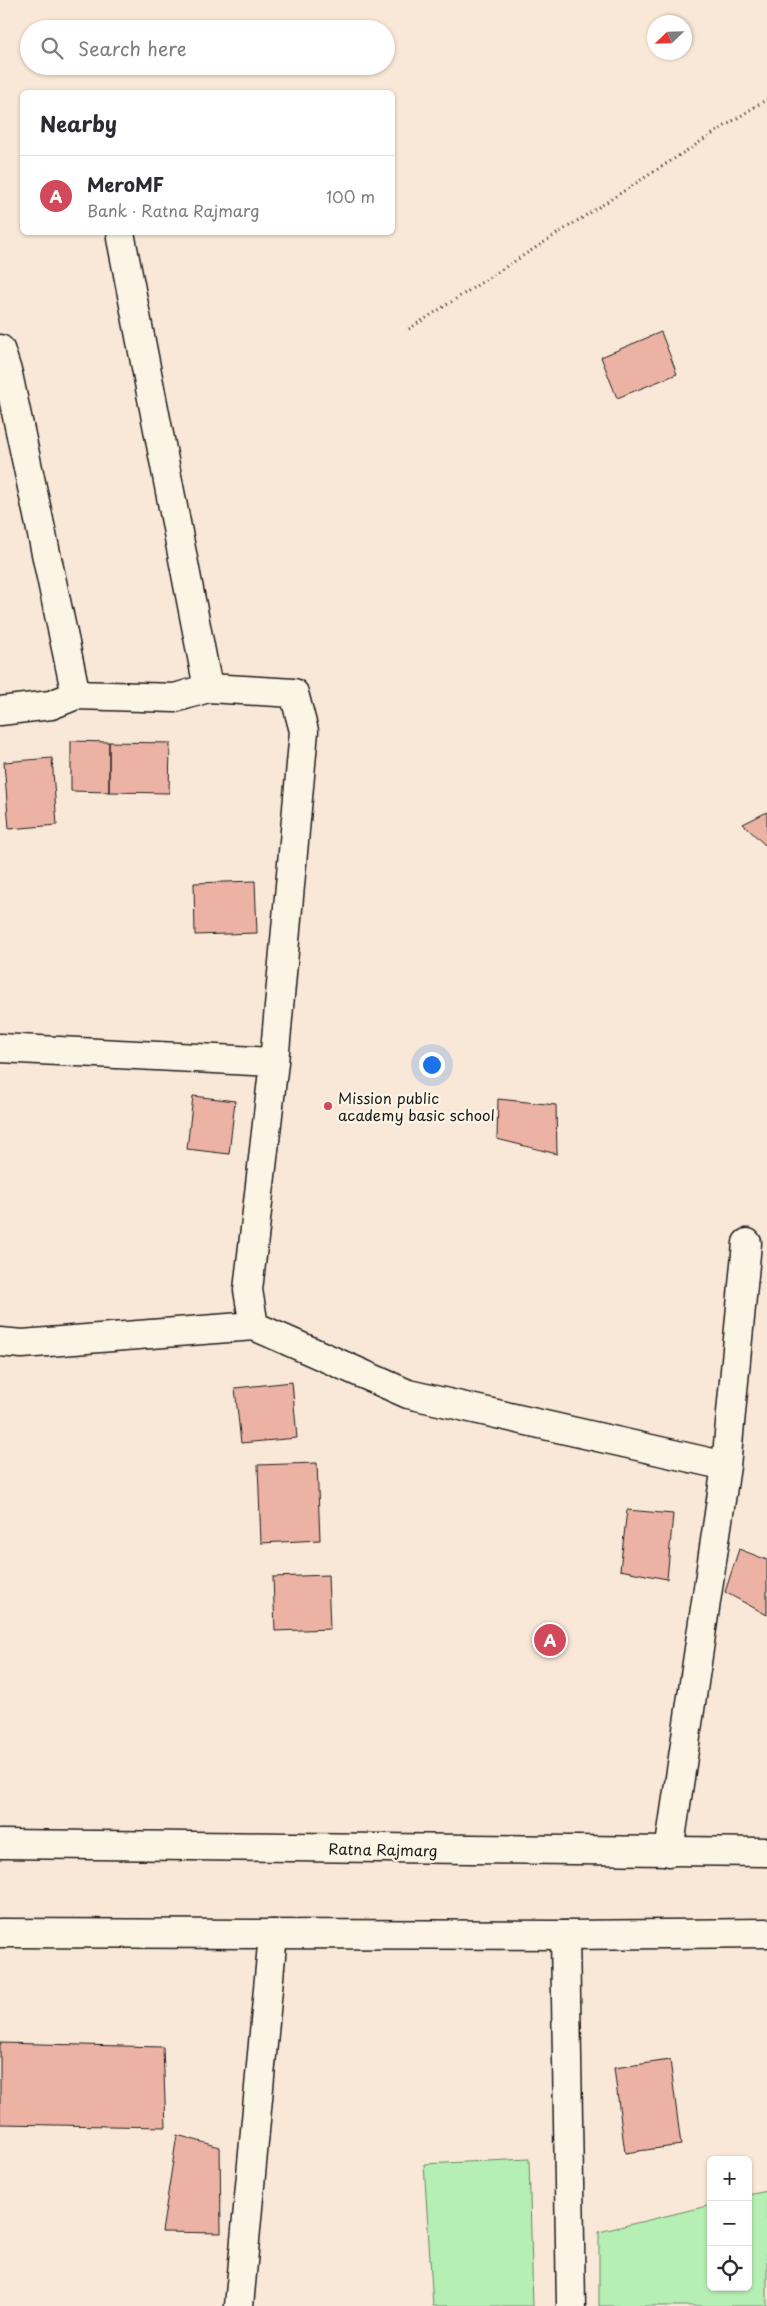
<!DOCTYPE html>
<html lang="en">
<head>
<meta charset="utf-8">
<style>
  body { margin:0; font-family:"Playpen Sans",sans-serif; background:#f2f2f3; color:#2b2b33 }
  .controls { position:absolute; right:15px; bottom:15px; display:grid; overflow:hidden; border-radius:8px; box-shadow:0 1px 4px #0004 }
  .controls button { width:45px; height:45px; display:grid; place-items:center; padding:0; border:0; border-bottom:1px solid #e1e1e2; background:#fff; color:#2b2b33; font:25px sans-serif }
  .compass { position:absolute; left:647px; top:15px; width:45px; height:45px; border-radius:50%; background:#fff; box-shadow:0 1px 4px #0004; rotate:247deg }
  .you { position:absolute; left:431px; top:1064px; width:18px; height:18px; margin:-12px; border:4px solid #fff; border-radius:50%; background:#1a73e8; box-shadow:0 0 0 8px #1a73e833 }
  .badge { display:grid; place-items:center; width:32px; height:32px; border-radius:50%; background:#d1495b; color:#fff; font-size:16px; font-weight:700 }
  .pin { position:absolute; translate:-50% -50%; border:2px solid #fff; box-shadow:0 1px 5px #0006 }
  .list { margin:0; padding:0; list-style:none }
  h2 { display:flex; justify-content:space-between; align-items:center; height:65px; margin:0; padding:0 20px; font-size:21px }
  h2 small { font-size:16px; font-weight:400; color:#7c7c81 }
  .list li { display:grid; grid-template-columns:32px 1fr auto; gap:15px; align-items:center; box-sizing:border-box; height:80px; padding:0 20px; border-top:1px solid #e1e1e2 }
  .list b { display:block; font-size:19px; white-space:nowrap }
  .list p { margin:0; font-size:16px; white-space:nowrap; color:#7c7c81 }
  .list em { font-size:16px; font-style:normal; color:#7c7c81 }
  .icon { flex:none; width:28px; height:28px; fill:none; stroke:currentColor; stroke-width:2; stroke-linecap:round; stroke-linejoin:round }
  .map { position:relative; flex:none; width:767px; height:2306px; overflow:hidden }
  .search { position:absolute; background:#fff; box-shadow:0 1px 4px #0004; left:20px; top:20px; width:375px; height:55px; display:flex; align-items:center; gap:12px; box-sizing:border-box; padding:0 18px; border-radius:28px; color:#7c7c81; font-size:19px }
  .panel { position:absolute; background:#fff; box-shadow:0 1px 4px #0004; left:20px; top:90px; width:375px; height:145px; border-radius:8px }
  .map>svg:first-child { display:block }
</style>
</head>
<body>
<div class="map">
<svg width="767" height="2306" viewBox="0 0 767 2306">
  <rect width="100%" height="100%" fill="#f9e8d8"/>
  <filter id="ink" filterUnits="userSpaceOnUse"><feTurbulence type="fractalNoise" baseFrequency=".02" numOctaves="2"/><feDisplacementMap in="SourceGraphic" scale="10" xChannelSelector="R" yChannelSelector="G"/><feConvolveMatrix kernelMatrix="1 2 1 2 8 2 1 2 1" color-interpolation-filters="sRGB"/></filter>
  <g filter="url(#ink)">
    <path fill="#b6efb3" stroke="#698668" d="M529,2159L533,2306H433L424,2164Z
      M767,2191V2306H599V2232L711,2205V2287H748V2195Z"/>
    <path fill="#ecb3a4" stroke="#1c1c1c" d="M661,332L677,374L617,398L601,357Z
      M71,741L109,742V792L71,791Z
      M109,742L170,743L169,793L109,792Z
      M52,758L57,825L9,829L4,762Z
      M767,812V847L743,824Z
      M255,881L257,933L195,935L194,883Z
      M193,1096L235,1101L229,1154L187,1149Z
      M498,1099L556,1105L557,1154L497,1139Z
      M292,1382L297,1438L241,1443L235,1388Z
      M317,1463L320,1540L261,1543L258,1465Z
      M627,1510L673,1514L667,1579L620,1570Z
      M739,1549L767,1560V1615L725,1592Z
      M328,1575L330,1629L275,1631L273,1577Z
      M0,2043L163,2047L166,2127L0,2124Z
      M670,2060L681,2145L625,2153L614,2068Z
      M177,2135L220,2147L221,2233L162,2232Z"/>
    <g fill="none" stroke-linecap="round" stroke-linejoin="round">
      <g stroke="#1c1c1c" stroke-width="31">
        <path id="minor" d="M121,238L208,688
          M0,349L8,374L76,695
          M0,711L51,705L76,695L175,698L208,688L294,693L304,731L274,1062L248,1290L254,1326
          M0,1048L274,1062
          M0,1342L22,1344L254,1326L408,1394L726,1466
          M669,1852L726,1466L747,1243
          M565,1935L571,2306
          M239,2306L273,1934"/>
      </g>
      <g stroke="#1c1c1c" stroke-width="31">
        <path id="trunk" d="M0,1844L767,1852
          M0,1933L565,1935L767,1933"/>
      </g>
      <path stroke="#1c1c1c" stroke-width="3" stroke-dasharray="1 4" stroke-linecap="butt" d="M409,329L767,99"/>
      <use href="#minor" stroke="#fcf5e5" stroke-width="28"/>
      <use href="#trunk" stroke="#fcf5e5" stroke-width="28"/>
    </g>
  </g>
  <circle fill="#d1495b" stroke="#fcf5e5" stroke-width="2" cx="328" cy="1106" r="5"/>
  <g text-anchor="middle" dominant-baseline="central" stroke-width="4.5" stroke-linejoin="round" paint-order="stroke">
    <g font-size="15" fill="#1c1c1c" stroke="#fcf5e5" text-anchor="start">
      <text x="338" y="1097">Mission public<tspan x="338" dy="17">academy basic school</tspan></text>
    </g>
    <g font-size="15" fill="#1c1c1c" stroke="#fcf5e5">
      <text transform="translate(383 1849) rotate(1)">Ratna Rajmarg</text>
    </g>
  </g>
</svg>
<div class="controls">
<button>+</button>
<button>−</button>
<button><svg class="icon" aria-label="locate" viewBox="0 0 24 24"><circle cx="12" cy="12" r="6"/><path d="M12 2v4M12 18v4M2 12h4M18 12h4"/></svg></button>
</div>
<svg class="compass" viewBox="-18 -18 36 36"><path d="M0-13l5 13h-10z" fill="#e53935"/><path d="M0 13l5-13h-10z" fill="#7c7c81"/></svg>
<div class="you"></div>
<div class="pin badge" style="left:550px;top:1640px">A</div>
<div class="search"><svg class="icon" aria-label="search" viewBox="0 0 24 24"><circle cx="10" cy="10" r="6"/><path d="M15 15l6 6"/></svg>Search here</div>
<section class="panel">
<h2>Nearby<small></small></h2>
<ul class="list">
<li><span class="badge">A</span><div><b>MeroMF</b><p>Bank · Ratna Rajmarg</p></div><em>100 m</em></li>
</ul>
</section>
</div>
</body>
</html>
